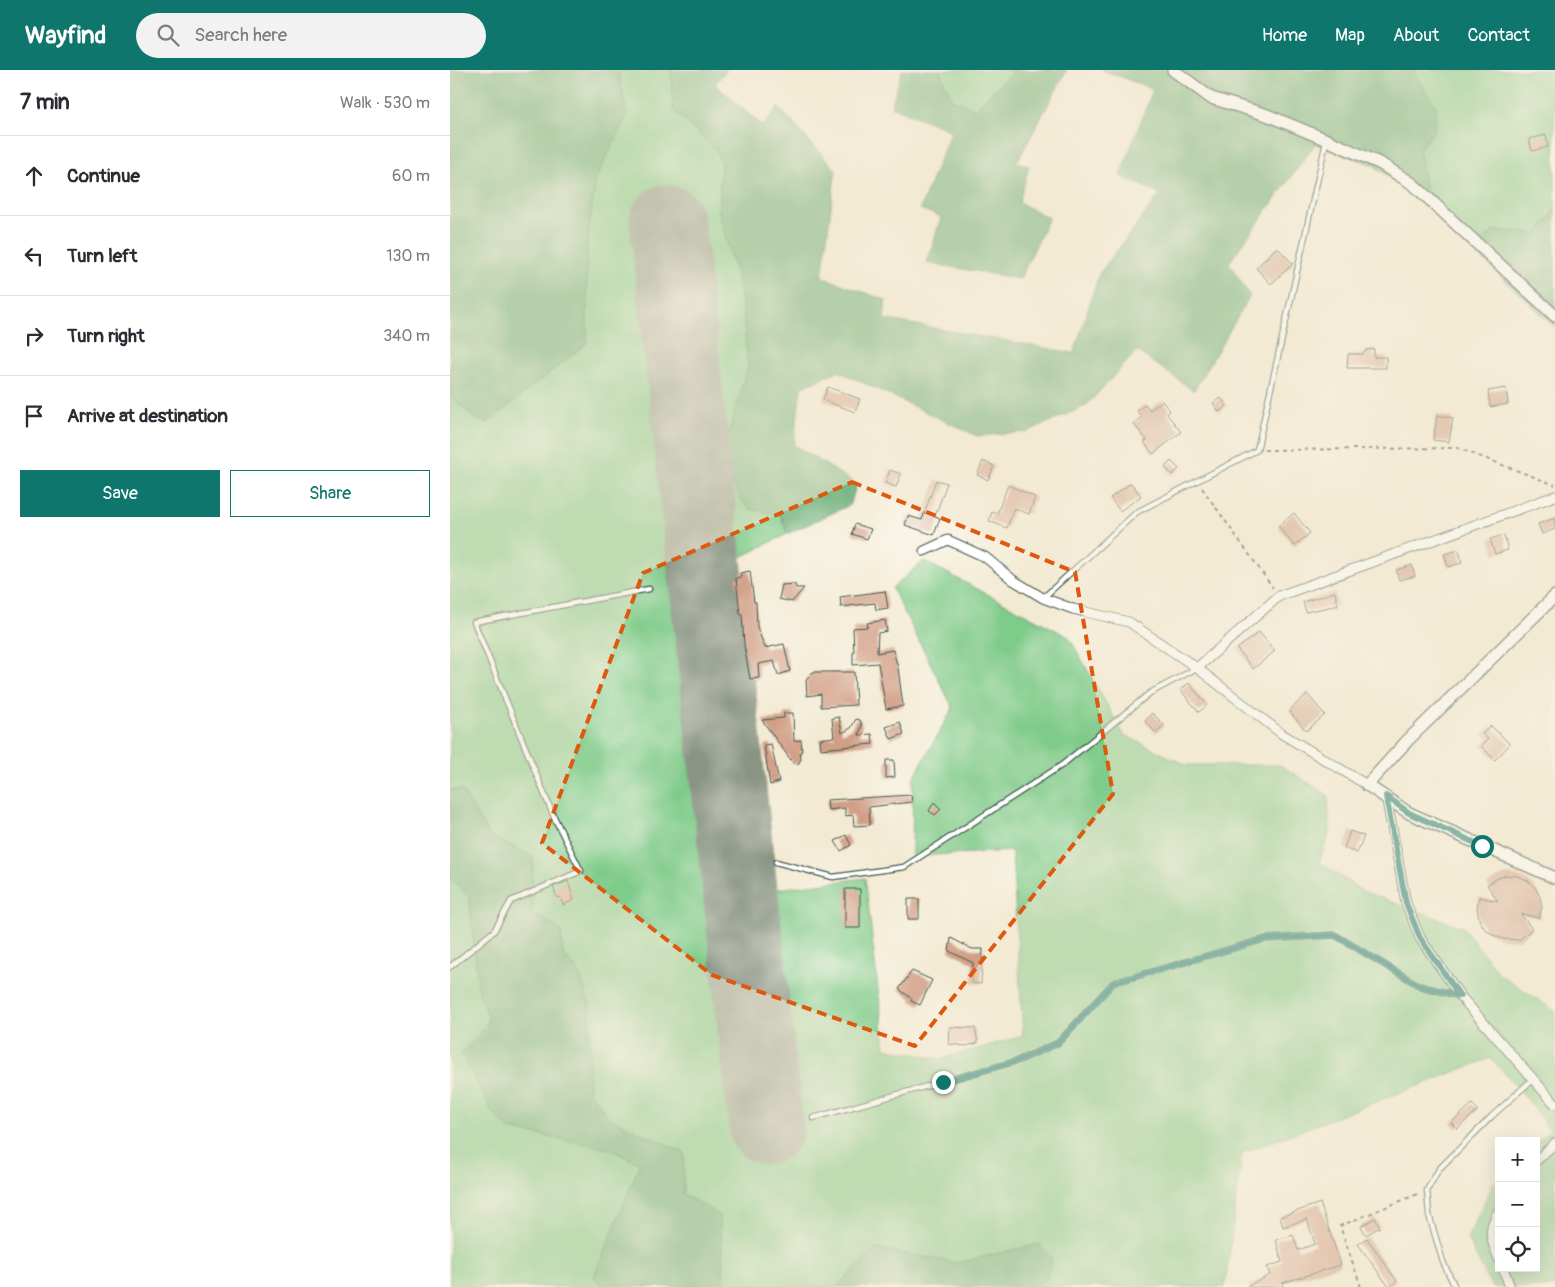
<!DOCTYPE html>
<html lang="en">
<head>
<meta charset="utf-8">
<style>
  body { margin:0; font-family:Pangolin,sans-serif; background:#f2f2f3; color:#2b2b33 }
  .controls { position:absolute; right:15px; bottom:15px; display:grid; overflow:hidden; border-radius:0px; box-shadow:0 5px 20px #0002 }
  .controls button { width:45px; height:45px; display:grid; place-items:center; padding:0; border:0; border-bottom:1px solid #e1e1e2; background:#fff; color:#2b2b33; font:25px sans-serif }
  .stop { position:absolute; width:15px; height:15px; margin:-11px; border:4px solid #0f766e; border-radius:50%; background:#fff }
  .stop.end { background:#0f766e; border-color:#fff; box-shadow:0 1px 5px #0008 }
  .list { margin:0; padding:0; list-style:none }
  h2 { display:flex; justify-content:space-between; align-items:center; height:65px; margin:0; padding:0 20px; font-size:21px }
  h2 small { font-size:16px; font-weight:400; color:#7c7c81 }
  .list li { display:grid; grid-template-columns:32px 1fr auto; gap:15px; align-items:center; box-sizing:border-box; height:80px; padding:0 20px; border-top:1px solid #e1e1e2 }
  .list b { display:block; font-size:19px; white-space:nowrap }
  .list em { font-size:16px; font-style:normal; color:#7c7c81 }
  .actions { display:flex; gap:10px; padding:15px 20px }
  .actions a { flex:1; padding:11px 0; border:1px solid #0f766e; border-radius:0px; text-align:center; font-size:18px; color:#0f766e }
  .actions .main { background:#0f766e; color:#fff }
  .icon { flex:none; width:28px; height:28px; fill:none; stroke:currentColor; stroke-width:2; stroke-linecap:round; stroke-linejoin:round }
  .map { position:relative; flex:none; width:1105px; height:1217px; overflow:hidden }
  header { display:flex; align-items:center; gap:30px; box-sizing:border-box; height:70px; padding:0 25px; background:#0f766e; color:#fff }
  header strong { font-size:24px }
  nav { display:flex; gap:28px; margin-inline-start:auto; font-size:18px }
  .search { width:350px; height:45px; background:#f2f2f3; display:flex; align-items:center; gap:12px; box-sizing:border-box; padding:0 18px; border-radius:28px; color:#7c7c81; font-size:19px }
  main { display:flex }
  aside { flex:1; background:#fff }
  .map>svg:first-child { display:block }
</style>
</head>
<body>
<header>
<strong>Wayfind</strong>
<div class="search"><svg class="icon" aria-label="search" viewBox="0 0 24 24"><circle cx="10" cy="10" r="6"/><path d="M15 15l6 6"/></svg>Search here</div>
<nav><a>Home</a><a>Map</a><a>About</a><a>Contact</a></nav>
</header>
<main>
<aside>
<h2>7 min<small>Walk · 530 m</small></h2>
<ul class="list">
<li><svg class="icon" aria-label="ahead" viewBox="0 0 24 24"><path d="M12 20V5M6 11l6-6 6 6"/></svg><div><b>Continue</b></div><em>60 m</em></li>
<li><svg class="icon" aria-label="left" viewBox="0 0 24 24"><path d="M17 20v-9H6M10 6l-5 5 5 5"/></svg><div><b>Turn left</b></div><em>130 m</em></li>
<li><svg class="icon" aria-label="right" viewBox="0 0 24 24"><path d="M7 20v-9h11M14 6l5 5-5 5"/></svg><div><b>Turn right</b></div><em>340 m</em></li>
<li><svg class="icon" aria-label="arrive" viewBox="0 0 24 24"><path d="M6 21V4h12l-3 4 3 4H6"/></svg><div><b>Arrive at destination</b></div></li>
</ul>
<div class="actions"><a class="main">Save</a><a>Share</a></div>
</aside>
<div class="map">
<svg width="1105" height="1217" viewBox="0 0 1105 1217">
  <rect width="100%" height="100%" fill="#fbf7ec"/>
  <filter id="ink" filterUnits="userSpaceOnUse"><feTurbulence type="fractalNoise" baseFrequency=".02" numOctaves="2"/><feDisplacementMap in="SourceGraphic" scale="10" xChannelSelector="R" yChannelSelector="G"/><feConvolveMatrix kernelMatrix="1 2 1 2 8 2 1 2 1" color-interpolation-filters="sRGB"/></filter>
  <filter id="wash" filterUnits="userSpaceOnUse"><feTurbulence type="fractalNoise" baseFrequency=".0096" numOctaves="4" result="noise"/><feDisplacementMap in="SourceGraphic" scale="20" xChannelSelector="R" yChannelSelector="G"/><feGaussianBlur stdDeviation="1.12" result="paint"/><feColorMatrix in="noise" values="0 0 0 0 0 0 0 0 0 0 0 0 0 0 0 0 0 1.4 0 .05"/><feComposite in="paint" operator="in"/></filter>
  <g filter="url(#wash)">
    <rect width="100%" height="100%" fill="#f3ead3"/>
    <path fill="#7fcb8a" stroke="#4f845f" d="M168,0H221L223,40L267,80L271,92L269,143L291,223L298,297L275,376L299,439L331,445L337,464L283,491L319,820L415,808L435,978L490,989L573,966L562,781L462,786L463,709L503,638L442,518L474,491L619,567L674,665L736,695H830L878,725L880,762L869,792L912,821L1014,858L1048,903L1105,941V1217H1042L1017,1169L1043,1114L1049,1108V1198H1086V1073L1100,1060L1075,1026L1041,988L792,1083L775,1217H584L597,1208L589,1174L508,1193L427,1179L386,1217H275L269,1145L233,1124L234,1083L159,1048L139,1022L140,936L129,902L113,884L111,861L82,842L83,787L39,766L12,720H0V325L26,350L137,173L146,108L177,45Z
      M489,0H565L525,39L502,29Z
      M962,0H1104L1105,137L1101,146L1086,164L1045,160L1023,180L979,138L969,79L984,61Z
      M0,808L19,827L29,923L38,946L36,957L59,1059L160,1079L190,1094L144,1207L154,1217H0Z"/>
    <path fill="#67af76" stroke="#437655" d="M0,0H168L177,45L146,108L137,173V273L37,353L26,350L0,325Z
      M221,0H277L265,14L313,56L328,37L386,100L372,207L436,230L434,249L624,283L649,204L710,124L670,106L703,19L652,0H962L987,38L984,61L969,79L979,138L923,95L865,74L779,193L800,226L744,321L687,281L636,336L577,362L527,366L388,301L351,318L344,375L407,414L400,435L337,464L331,445L299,439L291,430L277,399L275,376L298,297L291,223L269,143L271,92L266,80L223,40Z
      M452,0H489L502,29L525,39L565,0H617L567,92L579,96L569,132L599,148L570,209L477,193L491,147L470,139L501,61L441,36Z
      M1105,137V257L1023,180L1045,160L1086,164L1101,146Z
      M0,720H12L39,766L83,787L82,842L111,861L113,884L129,902L140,936L139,1022L159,1048L234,1083L233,1124L269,1145L275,1217H154L144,1207L190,1094L160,1079L59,1059L43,1044L12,984L36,957L38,946L29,923L19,827L0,808Z
      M589,1174L602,1189L597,1208L584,1217H386L427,1179L508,1193Z"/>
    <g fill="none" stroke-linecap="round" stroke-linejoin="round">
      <path stroke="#899484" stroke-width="75" d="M217,152L316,1057"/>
    </g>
    <g id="blocks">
      <path fill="#d19e86" d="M1096,65L1098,77L1082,81L1079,69Z
        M827,177L843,194L821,214L806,198Z
        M924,279V287H936V298H897L898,284H913L916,280Z
        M378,317L410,329L405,342L373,330Z
        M1056,318L1058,334L1040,337L1038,321Z
        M771,328L777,336L769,342L763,333Z
        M712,331L720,341L717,344L731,362L703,384L694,372L697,370L683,353L692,347L687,341L695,334L700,340Z
        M987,345L1003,348L999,372L983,370Z
        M533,391L544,396L538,410L527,405Z
        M721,391L729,399L722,405L715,397Z
        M440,400L451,404L446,417L435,413Z
        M486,410L497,413L485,446L490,448L484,465L455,455L458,446L472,450Z
        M681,413L691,426L670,441L660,428Z
        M558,415L585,427L579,444L564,438L557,458L539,451L542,442L547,444Z
        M844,443L860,463L844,476L828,456Z
        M1105,448V459L1092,464L1088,454Z
        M405,454L421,459L417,469L402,464Z
        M1054,465L1058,480L1045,484L1040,469Z
        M1009,480L1012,493L998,497L994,484Z
        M962,495L965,506L949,510L946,500Z
        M300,501L304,532H306L307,557L315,578L334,574L340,601L328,605L324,591L308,594L309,608L300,609L294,575L292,544H290L286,508L291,507L290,503Z
        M345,514L346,518H354L342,532L329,529L332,515Z
        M435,521L438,538L426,540L425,533L391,537L390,527Z
        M885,522L888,535L856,542L853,532Z
        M435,550L437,561L428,563L427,583L443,580L448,598L453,636L436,639L428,593L403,595V583H404L403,558L418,557L417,553Z
        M809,562L825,581L803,599L787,579Z
        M363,602H404L406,635L371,637V624L357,626L356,609Z
        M739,613L757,635L749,642L730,620Z
        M857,624L875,645L856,661L839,641Z
        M334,643H343L344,671L351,670L352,681L350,682L351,689L348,694L343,693L312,650L334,648Z
        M702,643L714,655L706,663L695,651Z
        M389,647L392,663L401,658L406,649L410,650L412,655L409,665L422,664L423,674L371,679L370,669L384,667L382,648Z
        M450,652L454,664L441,669L436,657Z
        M1041,656L1060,674L1045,690L1031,676L1038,669L1032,664Z
        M321,674L329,712L320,715L314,675Z
        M436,690H444L445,707L436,708Z
        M461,725L462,732L419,737L420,755L404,756L403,745L395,746V738L378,740L377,730Z
        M484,732L491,739L485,745L479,741Z
        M900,761L914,766L907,783L894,778Z
        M396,765L401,775L391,781L385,771Z
        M1056,805L1067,806L1077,810L1085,817L1090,827L1092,837L1089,848L1071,844L1082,859L1069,870L1053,869L1043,865L1034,858L1029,849L1027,838L1029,827L1048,831L1037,815L1046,809Z
        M118,811L124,830L113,835L110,827L107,828L103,817Z
        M395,819H410V858H395Z
        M458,829H469V849H458Z
        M501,868L522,879H533L531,914L522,913L523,893L499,881Z
        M462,901L482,910L470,935L461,931L462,929L449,919Z
        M500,957L525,958L528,973L516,976L499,974Z
        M1022,1034L1028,1040L1007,1059L1001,1053Z
        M870,1133L891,1195L832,1213L833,1217H796L820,1205L817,1197L832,1192L826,1170L843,1165L848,1180L865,1174L857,1149L833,1157L830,1147Z
        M925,1148L930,1157L916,1165L911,1156Z
        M917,1168L947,1211L939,1217L908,1174Z"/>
    </g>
  </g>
  <g filter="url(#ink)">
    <use href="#blocks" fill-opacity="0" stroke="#3f574c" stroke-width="1"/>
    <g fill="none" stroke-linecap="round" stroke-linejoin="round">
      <g stroke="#3f574c" stroke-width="7">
        <path id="service" d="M594,527L687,442L807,380L876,72
          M326,792L383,807L454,797L612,695L700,623L747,598
          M0,897L44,861L61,831L131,801L103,745L24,552L199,519
          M363,1048L567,991L608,973L663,913L815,869L885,865L970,916L1009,926
          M1005,1217L993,1192L979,1145L977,1120L989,1099L1042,1046L1083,1009"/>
      </g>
      <g stroke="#3f574c" stroke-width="11">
        <path id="minor" d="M474,481L498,470L535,487L563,510L593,528L623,539L679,552L747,598L832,664L917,715
          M747,598L829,526L1105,426
          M936,726L956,833L970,868L1011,927L1105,1034
          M1086,1091L1105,1073
          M1049,1141C1037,1159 1041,1170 1049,1189
          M1053,1198L1060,1217"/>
      </g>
      <g stroke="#3f574c" stroke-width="14">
        <path id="tertiary" d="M723,0L761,28L817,45L877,70L931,94L963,114L1105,246
          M1105,526L958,670L917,715L959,743L1105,808"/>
      </g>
      <path stroke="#3f574c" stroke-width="2" stroke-dasharray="4 4" stroke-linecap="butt" d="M814,380L1008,378L1105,415
        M752,418L823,518
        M911,1217L890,1156L970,1123"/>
      <use href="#service" stroke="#fff" stroke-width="4.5"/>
      <use href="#minor" stroke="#fff" stroke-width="9"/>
      <use href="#tertiary" stroke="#fff" stroke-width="11"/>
    </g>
  </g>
  <g fill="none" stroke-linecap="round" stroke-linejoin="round" filter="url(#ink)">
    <path stroke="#0f766e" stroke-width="6" d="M493,1012L567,991L608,973L663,913L815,869L885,865L970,916L1010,926L970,868L956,833L936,726L959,743L1032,776"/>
  </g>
  <path d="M0 0H1105V1217H0ZM402,412L625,502L663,724L465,976L262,905L92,773L193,503Z" fill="#f3ead3" fill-opacity=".55" fill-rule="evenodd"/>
  <path fill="none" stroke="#de580e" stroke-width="4" stroke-dasharray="10 6" stroke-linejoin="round" d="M402,412L625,502L663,724L465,976L262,905L92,773L193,503Z"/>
</svg>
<div class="controls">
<button>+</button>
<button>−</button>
<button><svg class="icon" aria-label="locate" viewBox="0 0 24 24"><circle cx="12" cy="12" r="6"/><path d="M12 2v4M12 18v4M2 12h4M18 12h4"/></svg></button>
</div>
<div class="stop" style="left:1032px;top:776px"></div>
<div class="stop end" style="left:493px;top:1012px"></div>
</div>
</main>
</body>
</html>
